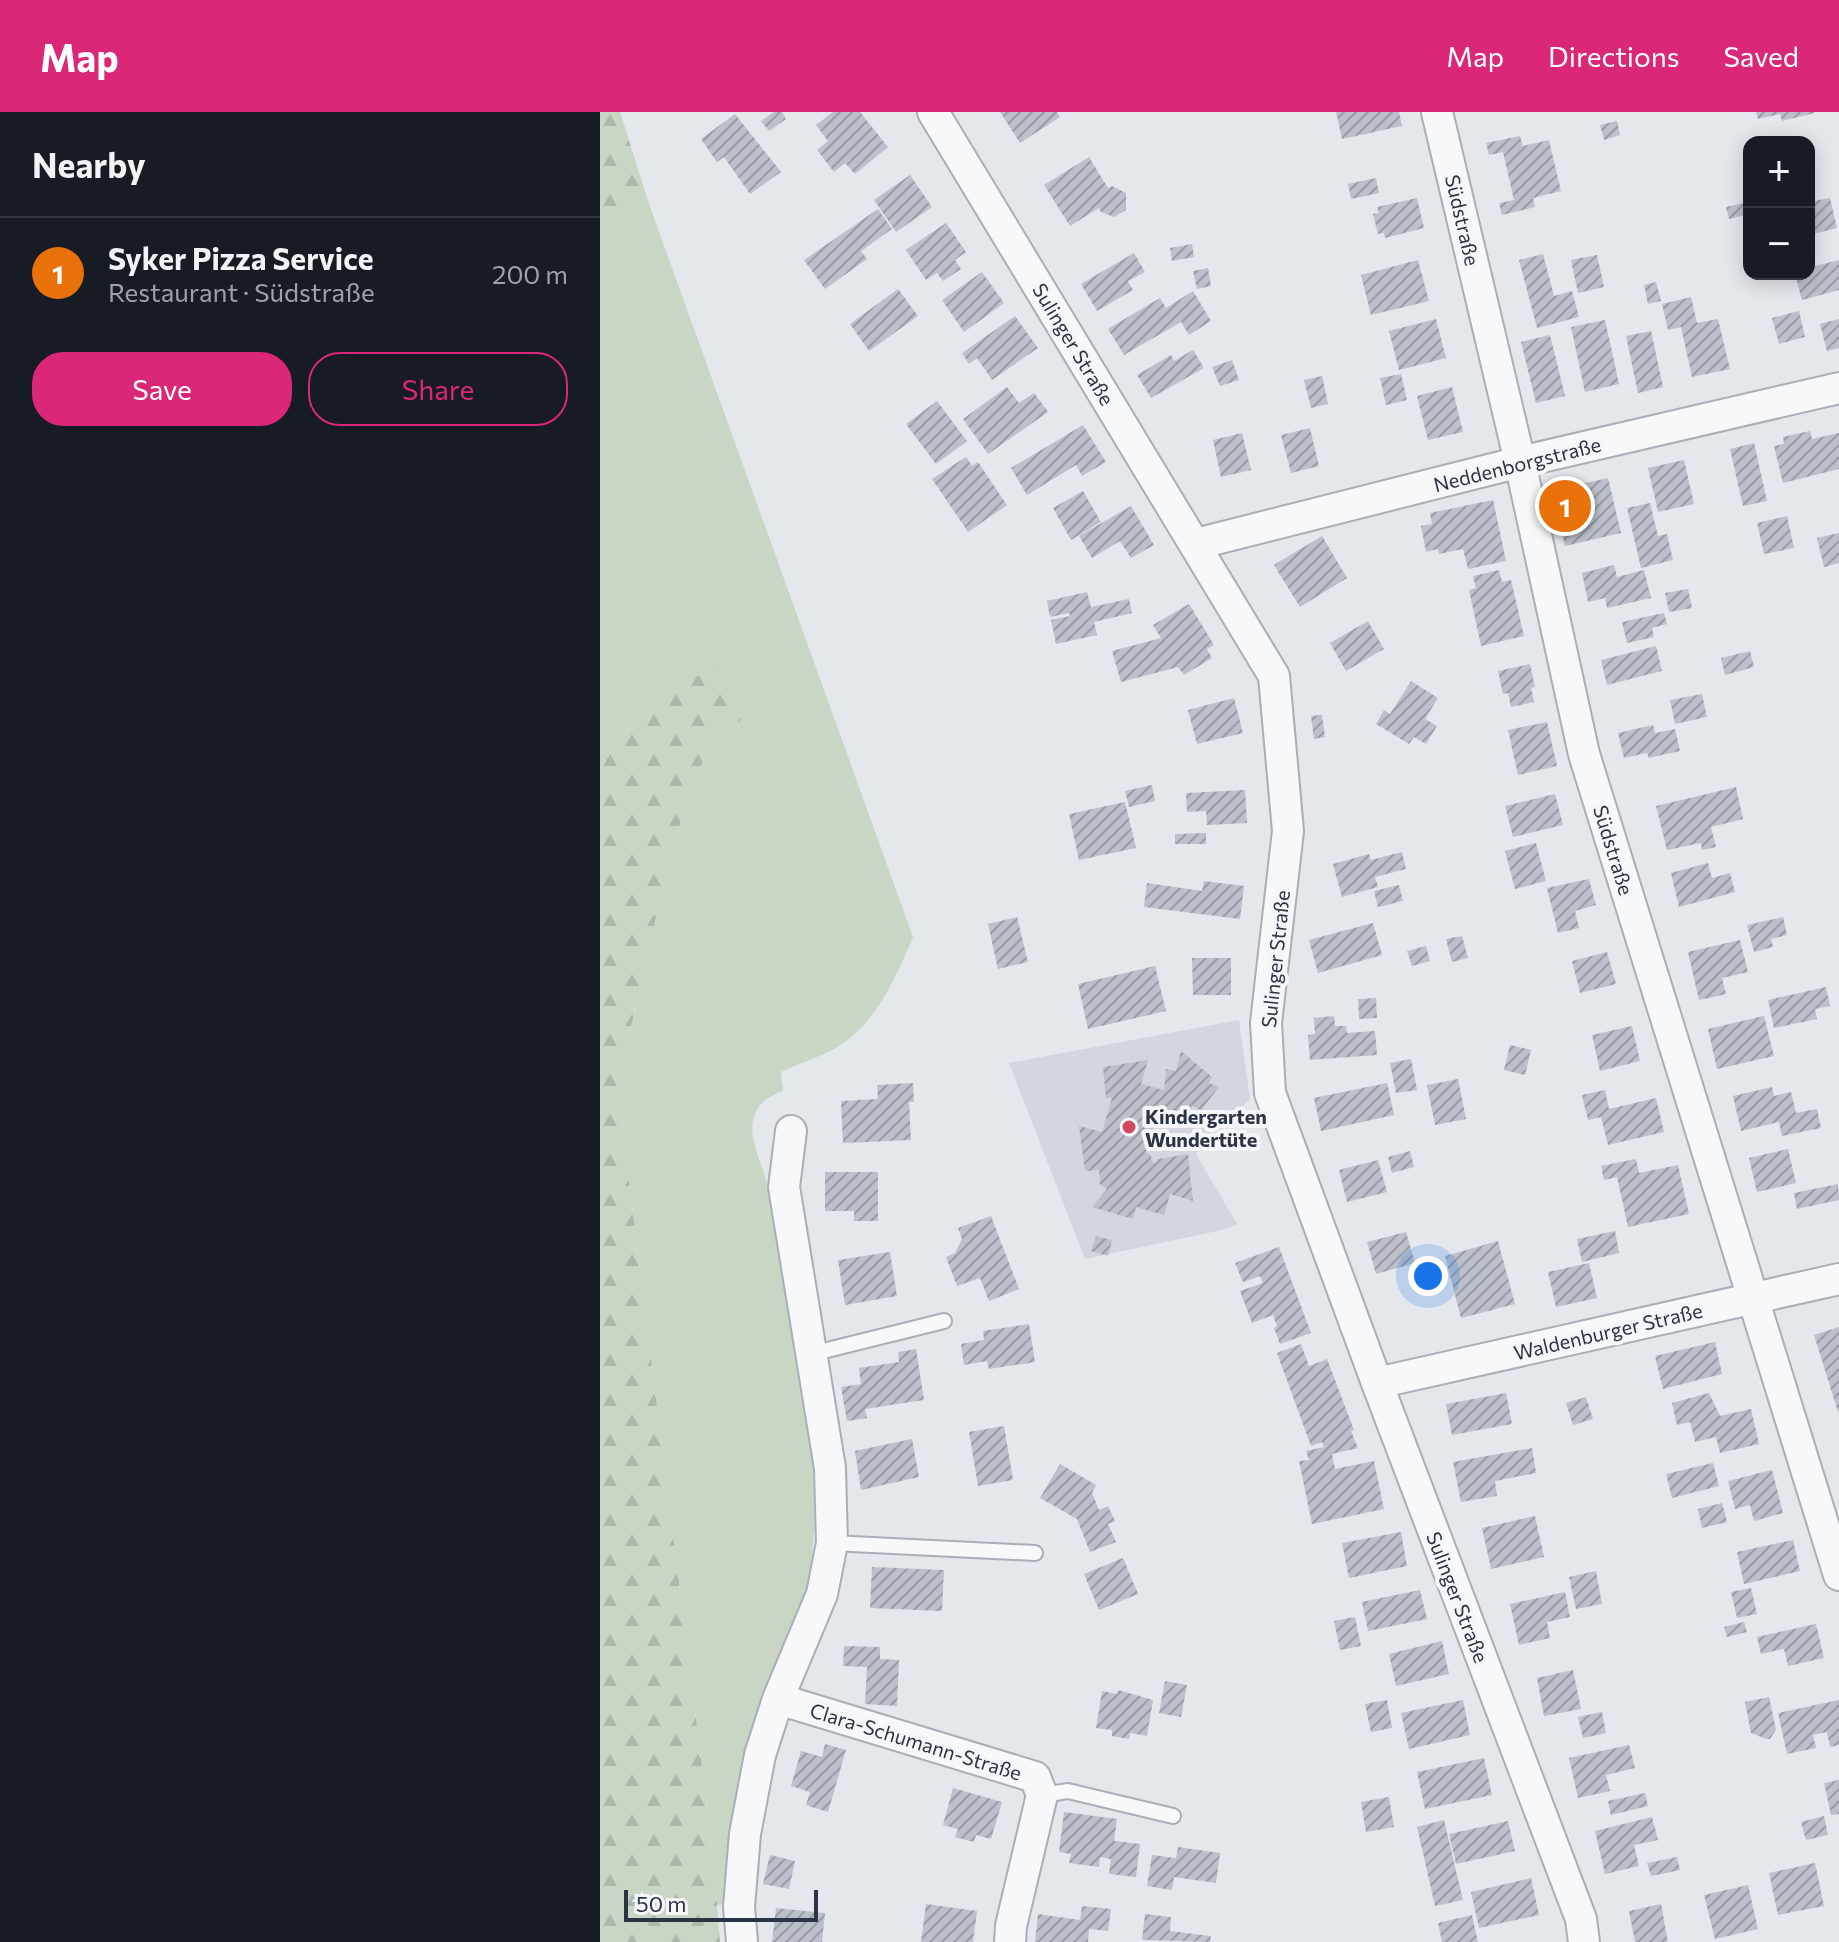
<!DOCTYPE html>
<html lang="en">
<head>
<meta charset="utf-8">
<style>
  body { margin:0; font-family:Commissioner,sans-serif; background:#20242c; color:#f1f3f6 }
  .controls { position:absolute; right:24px; top:24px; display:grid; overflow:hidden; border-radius:16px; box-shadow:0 4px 20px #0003 }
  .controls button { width:72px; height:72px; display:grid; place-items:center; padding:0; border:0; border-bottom:2px solid #363941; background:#171b24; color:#f1f3f6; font:40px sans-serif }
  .scale { position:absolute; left:24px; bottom:20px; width:194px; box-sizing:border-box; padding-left:8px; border:4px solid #2b3445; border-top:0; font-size:22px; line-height:28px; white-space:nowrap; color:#2b3445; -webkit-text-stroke:6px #f4f6f9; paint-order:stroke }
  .you { position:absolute; left:828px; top:1164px; width:28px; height:28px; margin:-20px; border:6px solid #fff; border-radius:50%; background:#1a73e8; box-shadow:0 0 0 12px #1a73e833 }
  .badge { display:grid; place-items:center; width:52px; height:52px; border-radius:50%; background:#db2777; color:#fff; font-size:26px; font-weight:700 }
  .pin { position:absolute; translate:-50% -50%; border:4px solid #fff; box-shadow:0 2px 8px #0006 }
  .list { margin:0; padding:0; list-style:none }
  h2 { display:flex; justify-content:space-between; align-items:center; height:104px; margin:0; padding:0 32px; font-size:34px }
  h2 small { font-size:26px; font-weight:400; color:#9ea1a6 }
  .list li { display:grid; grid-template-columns:52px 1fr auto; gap:24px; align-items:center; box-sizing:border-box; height:112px; padding:0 32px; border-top:2px solid #363941 }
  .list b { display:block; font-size:30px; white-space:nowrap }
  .list p { margin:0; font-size:26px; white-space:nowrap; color:#9ea1a6 }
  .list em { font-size:26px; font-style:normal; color:#9ea1a6 }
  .actions { display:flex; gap:16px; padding:24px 32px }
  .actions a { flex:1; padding:18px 0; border:2px solid #db2777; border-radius:32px; text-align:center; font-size:28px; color:#db2777 }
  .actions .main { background:#db2777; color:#fff }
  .map { position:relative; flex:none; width:1239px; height:1830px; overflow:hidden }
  header { display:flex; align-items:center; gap:48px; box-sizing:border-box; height:112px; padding:0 40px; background:#db2777; color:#fff }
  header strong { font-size:38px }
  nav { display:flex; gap:44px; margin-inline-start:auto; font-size:28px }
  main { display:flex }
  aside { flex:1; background:#171b24 }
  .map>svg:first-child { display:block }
</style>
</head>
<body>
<header>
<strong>Map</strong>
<nav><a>Map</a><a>Directions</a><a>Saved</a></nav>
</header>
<main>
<aside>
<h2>Nearby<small></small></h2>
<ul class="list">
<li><span class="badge" style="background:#e8710a">1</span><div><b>Syker Pizza Service</b><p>Restaurant · Südstraße</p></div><em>200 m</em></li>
</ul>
<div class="actions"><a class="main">Save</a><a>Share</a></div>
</aside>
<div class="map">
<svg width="1239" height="1830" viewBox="0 0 1239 1830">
  <defs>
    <pattern id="forest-firs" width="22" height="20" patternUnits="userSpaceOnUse" patternTransform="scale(2)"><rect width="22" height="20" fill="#c9d6c5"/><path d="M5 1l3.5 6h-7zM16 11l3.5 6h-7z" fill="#adb8ab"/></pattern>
    <pattern id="building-hatch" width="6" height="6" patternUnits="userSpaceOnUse" patternTransform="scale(2)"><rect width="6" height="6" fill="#bbc0ca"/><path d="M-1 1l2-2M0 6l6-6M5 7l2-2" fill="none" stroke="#989da6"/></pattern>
  </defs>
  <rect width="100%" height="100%" fill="#e4e7ec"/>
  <path fill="#d2d6de" d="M639,908L650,987L596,1042L637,1112L622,1118L485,1147L409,951Z"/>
  <path fill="#c9d6c5" d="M49,92L313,825C296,866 274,915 234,937C217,946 198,952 181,960L183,978C177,982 165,986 161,992C142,1014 159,1044 166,1067L213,1350L215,1409L210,1467L182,1543L129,1792L117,1793L113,1743L16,966L35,900L72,734L112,623L52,588L10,640L0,659V105Z"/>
  <path fill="url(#forest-firs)" d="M0,0H20L49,92L0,105Z
    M118,553L141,608L112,624L72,734L35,900L16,966L113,1743L120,1830H0V659L10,640L52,588Z"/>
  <path fill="url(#building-hatch)" d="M174,0H182L186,7L169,19L161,9Z
    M233,0H260L288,35L255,62L245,51L234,60L217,38L228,29L216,13Z
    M400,0H457L460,5L420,31Z
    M736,0H799L802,14L742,27Z
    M1156,0H1214L1215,1L1182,9L1180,2L1158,7Z
    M135,2L181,60L150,82L124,45L117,50L101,27Z
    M1017,9L1020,23L1004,28L1000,13Z
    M920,24L923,34L949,28L961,79L933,86L935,95L902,103L899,91L914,88L903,40L889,43L886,31Z
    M489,45L508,76L512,74L526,81V98L514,105L501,100L499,96L470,114L444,73Z
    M310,63L332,95L296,120L274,88Z
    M776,66L779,81L751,87L748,72Z
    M817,86L824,116L785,126L784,121L778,122L773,102L779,101L777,95Z
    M1230,86L1237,116L1209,123V90Z
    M1149,90V114L1145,103L1129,107L1126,95Z
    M278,97L292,117L261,139L267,147L225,177L204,148Z
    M346,111L366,140L355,148L361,157L343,169L337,161L326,168L306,138Z
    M592,132L594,145L572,149L570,136Z
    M534,141L545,160L528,169L533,178L497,199L481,172Z
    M943,142L954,184L972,179L979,205L937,216L919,148Z
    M997,143L1004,175L978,181L971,148Z
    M818,148L829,189L771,203L761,163Z
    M1239,148V178L1202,188L1196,166L1213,161L1211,155Z
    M608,156L611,174L597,177L593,159Z
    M382,160L404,191L364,220L342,188Z
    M1056,170L1061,189L1048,192L1044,173Z
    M298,177L318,204L269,239L250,212Z
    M593,179L611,209L589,223L581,210L524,243L508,217L560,186L566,196Z
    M1091,185L1097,211L1118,207L1130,257L1092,265L1081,215L1068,218L1062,192Z
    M1199,199L1205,225L1179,232L1172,206Z
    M415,204L438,236L392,268L377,246L369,252L362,241Z
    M836,207L846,246L799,258L789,219Z
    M1239,207V236L1227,239L1220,212Z
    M1005,208L1019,272L985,280L971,215Z
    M1051,219L1063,275L1038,281L1026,224Z
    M950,223L965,284L936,291L921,230Z
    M593,238L604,256L551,286L537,263L571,243L574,249Z
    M632,248L639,268L620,274L612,255Z
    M801,262L807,288L786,293L780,266Z
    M722,264L728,292L711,296L704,268Z
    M407,275L419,291L434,281L448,300L388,342L363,307Z
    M852,275L863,320L828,328L817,284Z
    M337,289L367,329L336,352L306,312Z
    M483,313L506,350L482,364L476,353L427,383L411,356Z
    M710,316L719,354L691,361L681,323Z
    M1210,319L1212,327L1239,321V357L1183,371L1174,334L1184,332L1183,325Z
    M642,321L651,358L621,365L613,328Z
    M1154,331L1167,389L1143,394L1130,337Z
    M366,345L372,354L378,350L407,393L368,420L332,367Z
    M1084,348L1094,392L1058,400L1048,356Z
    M1008,366L1021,421L965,434L954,386L966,384L964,376Z
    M483,379L501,410L471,428L453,396Z
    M893,388L906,449L868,457L863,437L839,442L838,437L826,440L821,414L832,412L830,401Z
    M1050,391L1058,424L1067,422L1073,448L1041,456L1027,396Z
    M531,394L554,433L531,446L520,429L492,446L479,424Z
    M1187,404L1194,436L1164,442L1157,411Z
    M1239,421V451L1224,455L1217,426Z
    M722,424L747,466L700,495L674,453Z
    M1014,453L1017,465L1044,458L1051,486L1007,496L1005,486L988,490L982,461Z
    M899,458L902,470L911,468L924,524L881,534L869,478L876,476L873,464Z
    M1088,477L1092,496L1069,500L1065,481Z
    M487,480L491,495L529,487L532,501L494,510L497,523L456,532L451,508L470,504L469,501L450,505L447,489Z
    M589,492L614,533L607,537L612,546L584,563L578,555L521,570L512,539L561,526L553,513Z
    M1064,501L1067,512L1052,516L1054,525L1027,531L1022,510Z
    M768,509L784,537L746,559L730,531Z
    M1056,534L1062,559L1007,573L1001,548Z
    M1150,539L1154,555L1125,563L1121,546Z
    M930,552L935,575L931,576L934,590L911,595L908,581L903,582L898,559Z
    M811,569L838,586L825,607L837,614L826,632L814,625L809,632L776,612L784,598L790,602Z
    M1102,582L1107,605L1075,612L1070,588Z
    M634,586L643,621L597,632L588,598Z
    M722,603L725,625L714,627L711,604Z
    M947,610L957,654L918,663L908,618Z
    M1053,613L1055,621L1075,617L1080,639L1049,646L1047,641L1024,646L1018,621Z
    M552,673L555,689L529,695L525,679Z
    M1136,675L1143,707L1111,715L1116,735L1102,738L1101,731L1067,738L1056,694Z
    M645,678L647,711L607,713L606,699L587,700L586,681Z
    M955,682L963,713L913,725L905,694Z
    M525,690L536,736L479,748L469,702Z
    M606,721V732H575V722Z
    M936,731L946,769L915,777L905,739Z
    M802,740L806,757L775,765L778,775L742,785L733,752L769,742L771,748Z
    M1108,751L1112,766L1130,761L1135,780L1079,795L1071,761Z
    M989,767L996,793L975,799L979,816L958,821L947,776Z
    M604,769L644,774L640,807L544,795L547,771L602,779Z
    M799,773L803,789L778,795L774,779Z
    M417,805L428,850L398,857L388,812Z
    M1183,805L1187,823L1171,827L1173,835L1154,840L1147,813Z
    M773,811L782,843L718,861L709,828Z
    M862,824L868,846L852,850L846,827Z
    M1140,828L1148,860L1122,866L1126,882L1099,888L1088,840Z
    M826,834L830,849L812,854L807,839Z
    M1007,840L1016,872L980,881L972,849Z
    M592,846H631V883H593Z
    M555,854L566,899L488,917L478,872Z
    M1226,875L1230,894L1215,897L1217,907L1174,916L1168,888Z
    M776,886L777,906L759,907L758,887Z
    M734,904L735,914H746L747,921L775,919L777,943L710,948L708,923L715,922L714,906Z
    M1164,904L1174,944L1117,957L1108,917Z
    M1032,914L1040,949L1000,959L992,923Z
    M910,933L931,938L925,963L904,958Z
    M581,939L612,965L609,971L619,975L601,998L592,994L589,1004L557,1003L546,1040L551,1044L552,1050L556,1051L558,1047L588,1042L593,1089L570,1082L564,1103L536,1095L533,1107L492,1095L507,1077L500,1072L499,1058L485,1059L479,1014L502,1020L512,986H506L503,955L548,948L541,972L564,978L566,957L576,959Z
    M811,947L817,978L796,981L790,951Z
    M858,967L866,1007L835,1013L827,973Z
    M313,971L314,990H309L311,1028L243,1031L241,989L278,987L277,973Z
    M787,971L794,1003L721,1019L714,986Z
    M1172,975L1174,984L1191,980L1196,1001L1217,997L1221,1016L1182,1024L1179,1010L1141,1019L1133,984Z
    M1005,978L1009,997L1056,986L1064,1020L1008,1033L1001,1005L988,1008L982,983Z
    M1188,1037L1196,1071L1157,1080L1149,1046Z
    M810,1039L814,1055L792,1061L788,1045Z
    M1036,1047L1039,1061L1078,1053L1089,1102L1028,1115L1017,1065L1004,1068L1001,1054Z
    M778,1048L787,1080L747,1090L739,1058Z
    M225,1060H278V1109H254V1099H225Z
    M1238,1072L1239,1088L1197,1097L1194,1081Z
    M391,1104L419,1177L389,1189L380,1166L357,1174L346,1145L355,1141L362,1127L358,1116Z
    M1015,1119L1019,1141L982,1150L977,1127Z
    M806,1120L815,1151L776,1162L767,1130Z
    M496,1124L512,1128L508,1144L491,1139Z
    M898,1129L915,1192L861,1206L845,1144Z
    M679,1135L711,1221L680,1232L674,1216L677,1214L673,1203L652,1211L640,1179L663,1171L660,1164L643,1170L635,1151Z
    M290,1140L297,1184L245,1193L238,1148Z
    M989,1151L997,1186L956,1195L948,1160Z
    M429,1212L435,1250L389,1257L387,1249L364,1253L361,1232L384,1228L383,1219Z
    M1239,1215V1300H1238L1214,1223Z
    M1115,1230L1122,1262L1063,1277L1055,1244Z
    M701,1232L709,1254L727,1247L754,1318L751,1319L758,1336L732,1342L735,1357L774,1349L784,1397L712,1412L699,1349L709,1348L706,1339L724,1335L722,1330L711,1334L677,1241Z
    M316,1237L324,1288L265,1297L267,1306L247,1309L241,1275L261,1272L259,1256L299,1250L298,1240Z
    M906,1281L912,1312L852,1323L846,1292Z
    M1109,1281L1120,1304L1151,1297L1159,1332L1120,1341L1116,1325L1095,1330L1090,1310L1077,1313L1072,1291Z
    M986,1285L993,1307L973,1313L966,1291Z
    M404,1314L413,1368L378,1374L369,1320Z
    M312,1327L319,1365L261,1378L255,1339Z
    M932,1336L936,1361L895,1369L897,1384L861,1390L853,1350Z
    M1113,1351L1119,1374L1072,1386L1066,1362Z
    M460,1352L496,1373L492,1381L499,1398L508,1394L515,1409L508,1412L516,1430L490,1440L477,1407L440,1386Z
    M1172,1358L1183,1401L1154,1409L1150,1393L1135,1397L1128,1369Z
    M1122,1391L1127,1410L1102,1416L1098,1397Z
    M935,1404L944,1445L891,1457L882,1416Z
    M801,1420L807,1454L749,1466L742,1431Z
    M1193,1428L1200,1459L1144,1472L1137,1440Z
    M523,1446L538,1482L499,1498L484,1462Z
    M272,1455L344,1458L342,1499L270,1496Z
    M996,1459L1002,1492L976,1497L969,1465Z
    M1151,1476L1157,1502L1137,1506L1131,1480Z
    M820,1478L827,1507L768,1519L762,1490Z
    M965,1480L970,1505L947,1510L950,1526L919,1533L910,1492Z
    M755,1505L761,1534L740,1538L734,1509Z
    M1144,1510L1147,1520L1127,1525L1124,1515Z
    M1216,1512L1224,1546L1188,1554L1184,1537L1161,1542L1157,1525Z
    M842,1529L849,1562L796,1574L789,1542Z
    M244,1534L280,1535V1547L299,1548L297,1594L265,1592L267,1555L243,1554Z
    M973,1558L981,1597L944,1604L937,1566Z
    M565,1569L587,1573L581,1605L559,1601Z
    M518,1578L553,1588L547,1624L530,1621L529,1627L512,1624V1618L496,1616L502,1579L517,1582Z
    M1169,1585L1176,1618L1170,1627H1166L1151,1621L1145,1590Z
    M787,1588L792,1616L771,1620L765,1592Z
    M863,1588L870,1623L809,1637L801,1601Z
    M1239,1588V1633L1230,1635L1227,1620L1213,1623L1216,1636L1187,1642L1178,1601Z
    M1002,1600L1006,1621L983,1626L978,1605Z
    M225,1632L246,1638L228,1700L206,1693L210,1680L191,1674L201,1639L222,1645Z
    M1029,1633L1035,1656L1006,1663L1010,1679L978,1686L969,1646Z
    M884,1646L892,1683L825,1697L817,1660Z
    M1239,1668V1702L1231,1703L1224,1671Z
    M353,1676L402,1690L391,1727L376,1723L374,1730L355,1725L358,1717L343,1713Z
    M1045,1681L1048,1694L1011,1703L1008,1689Z
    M789,1685L794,1715L766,1720L761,1690Z
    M464,1700L517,1707L514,1729L540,1732L536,1765L509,1762L511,1747L500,1745L499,1755L469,1751L471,1742L459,1740Z
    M1224,1704L1228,1723L1206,1728L1201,1710Z
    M1052,1705L1058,1728L1034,1733L1039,1754L1005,1762L995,1719Z
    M844,1708L863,1788L835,1794L817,1715Z
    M908,1709L915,1739L856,1752L849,1722Z
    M578,1735L620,1741L616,1771L574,1765L572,1778L547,1774L552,1743L576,1746Z
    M170,1743L195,1749L189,1777L163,1772Z
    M1077,1745L1080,1758L1051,1764L1047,1751Z
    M1215,1751L1224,1794L1178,1803L1169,1761Z
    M931,1766L939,1803L879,1816L871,1780Z
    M1148,1773L1158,1817L1115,1827L1104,1783Z
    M326,1792L377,1799L373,1830H321Z
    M1061,1792L1068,1830H1035L1029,1799Z
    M482,1794L511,1797L508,1819L489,1817L488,1830H435L438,1802L480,1808Z
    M176,1796L225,1801L222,1830H172Z
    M545,1802L571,1805L570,1819L611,1824L610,1830L542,1828Z
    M872,1803L878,1830H842L838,1811Z"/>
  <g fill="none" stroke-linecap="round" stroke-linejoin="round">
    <g stroke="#a9aeb7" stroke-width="18">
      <path id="lane" d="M211,1242L344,1209
        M232,1431L435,1441
        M442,1683L468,1679L573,1704"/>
    </g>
    <g stroke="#a9aeb7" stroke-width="34">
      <path id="street" d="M333,0L674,564L688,719L666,911L670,981L777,1271L981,1807L984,1830
        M837,0L920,350L984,642L1239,1463
        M596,432L920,350L1239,276
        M777,1271L1239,1167
        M178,1587L435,1665L442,1683L411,1814L410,1830
        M142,1830L139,1795L145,1722L160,1643L178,1587L222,1482L232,1431L230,1356L184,1075L191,1019"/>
    </g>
    <use href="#lane" stroke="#f7f8fa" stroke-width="14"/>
    <use href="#street" stroke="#f7f8fa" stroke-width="30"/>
  </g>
  <circle fill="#d1495b" stroke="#f4f6f9" stroke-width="3" cx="529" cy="1015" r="8"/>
  <g text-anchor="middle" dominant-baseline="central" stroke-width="8" stroke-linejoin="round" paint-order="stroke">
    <g font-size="20" fill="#2b3445" stroke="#f4f6f9">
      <text transform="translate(863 108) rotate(77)">Südstraße</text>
      <text transform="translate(474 232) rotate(59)">Sulinger Straße</text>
      <text transform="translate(917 352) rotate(-14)">Neddenborgstraße</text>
      <text transform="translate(1014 738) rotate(73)">Südstraße</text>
      <text transform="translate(675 847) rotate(-84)">Sulinger Straße</text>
      <text transform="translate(1008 1219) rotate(-13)">Waldenburger Straße</text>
      <text transform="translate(858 1485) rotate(69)">Sulinger Straße</text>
      <text transform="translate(316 1629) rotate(17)">Clara-Schumann-Straße</text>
    </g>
    <g font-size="20" font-weight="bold" fill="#2b3445" stroke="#f4f6f9" text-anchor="start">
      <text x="545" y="1004">Kindergarten<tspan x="545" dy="23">Wundertüte</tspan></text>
    </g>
  </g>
</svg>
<div class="controls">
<button>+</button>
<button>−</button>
</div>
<div class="scale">50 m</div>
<div class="you"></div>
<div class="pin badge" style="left:965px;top:394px;background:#e8710a">1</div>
</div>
</main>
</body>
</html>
